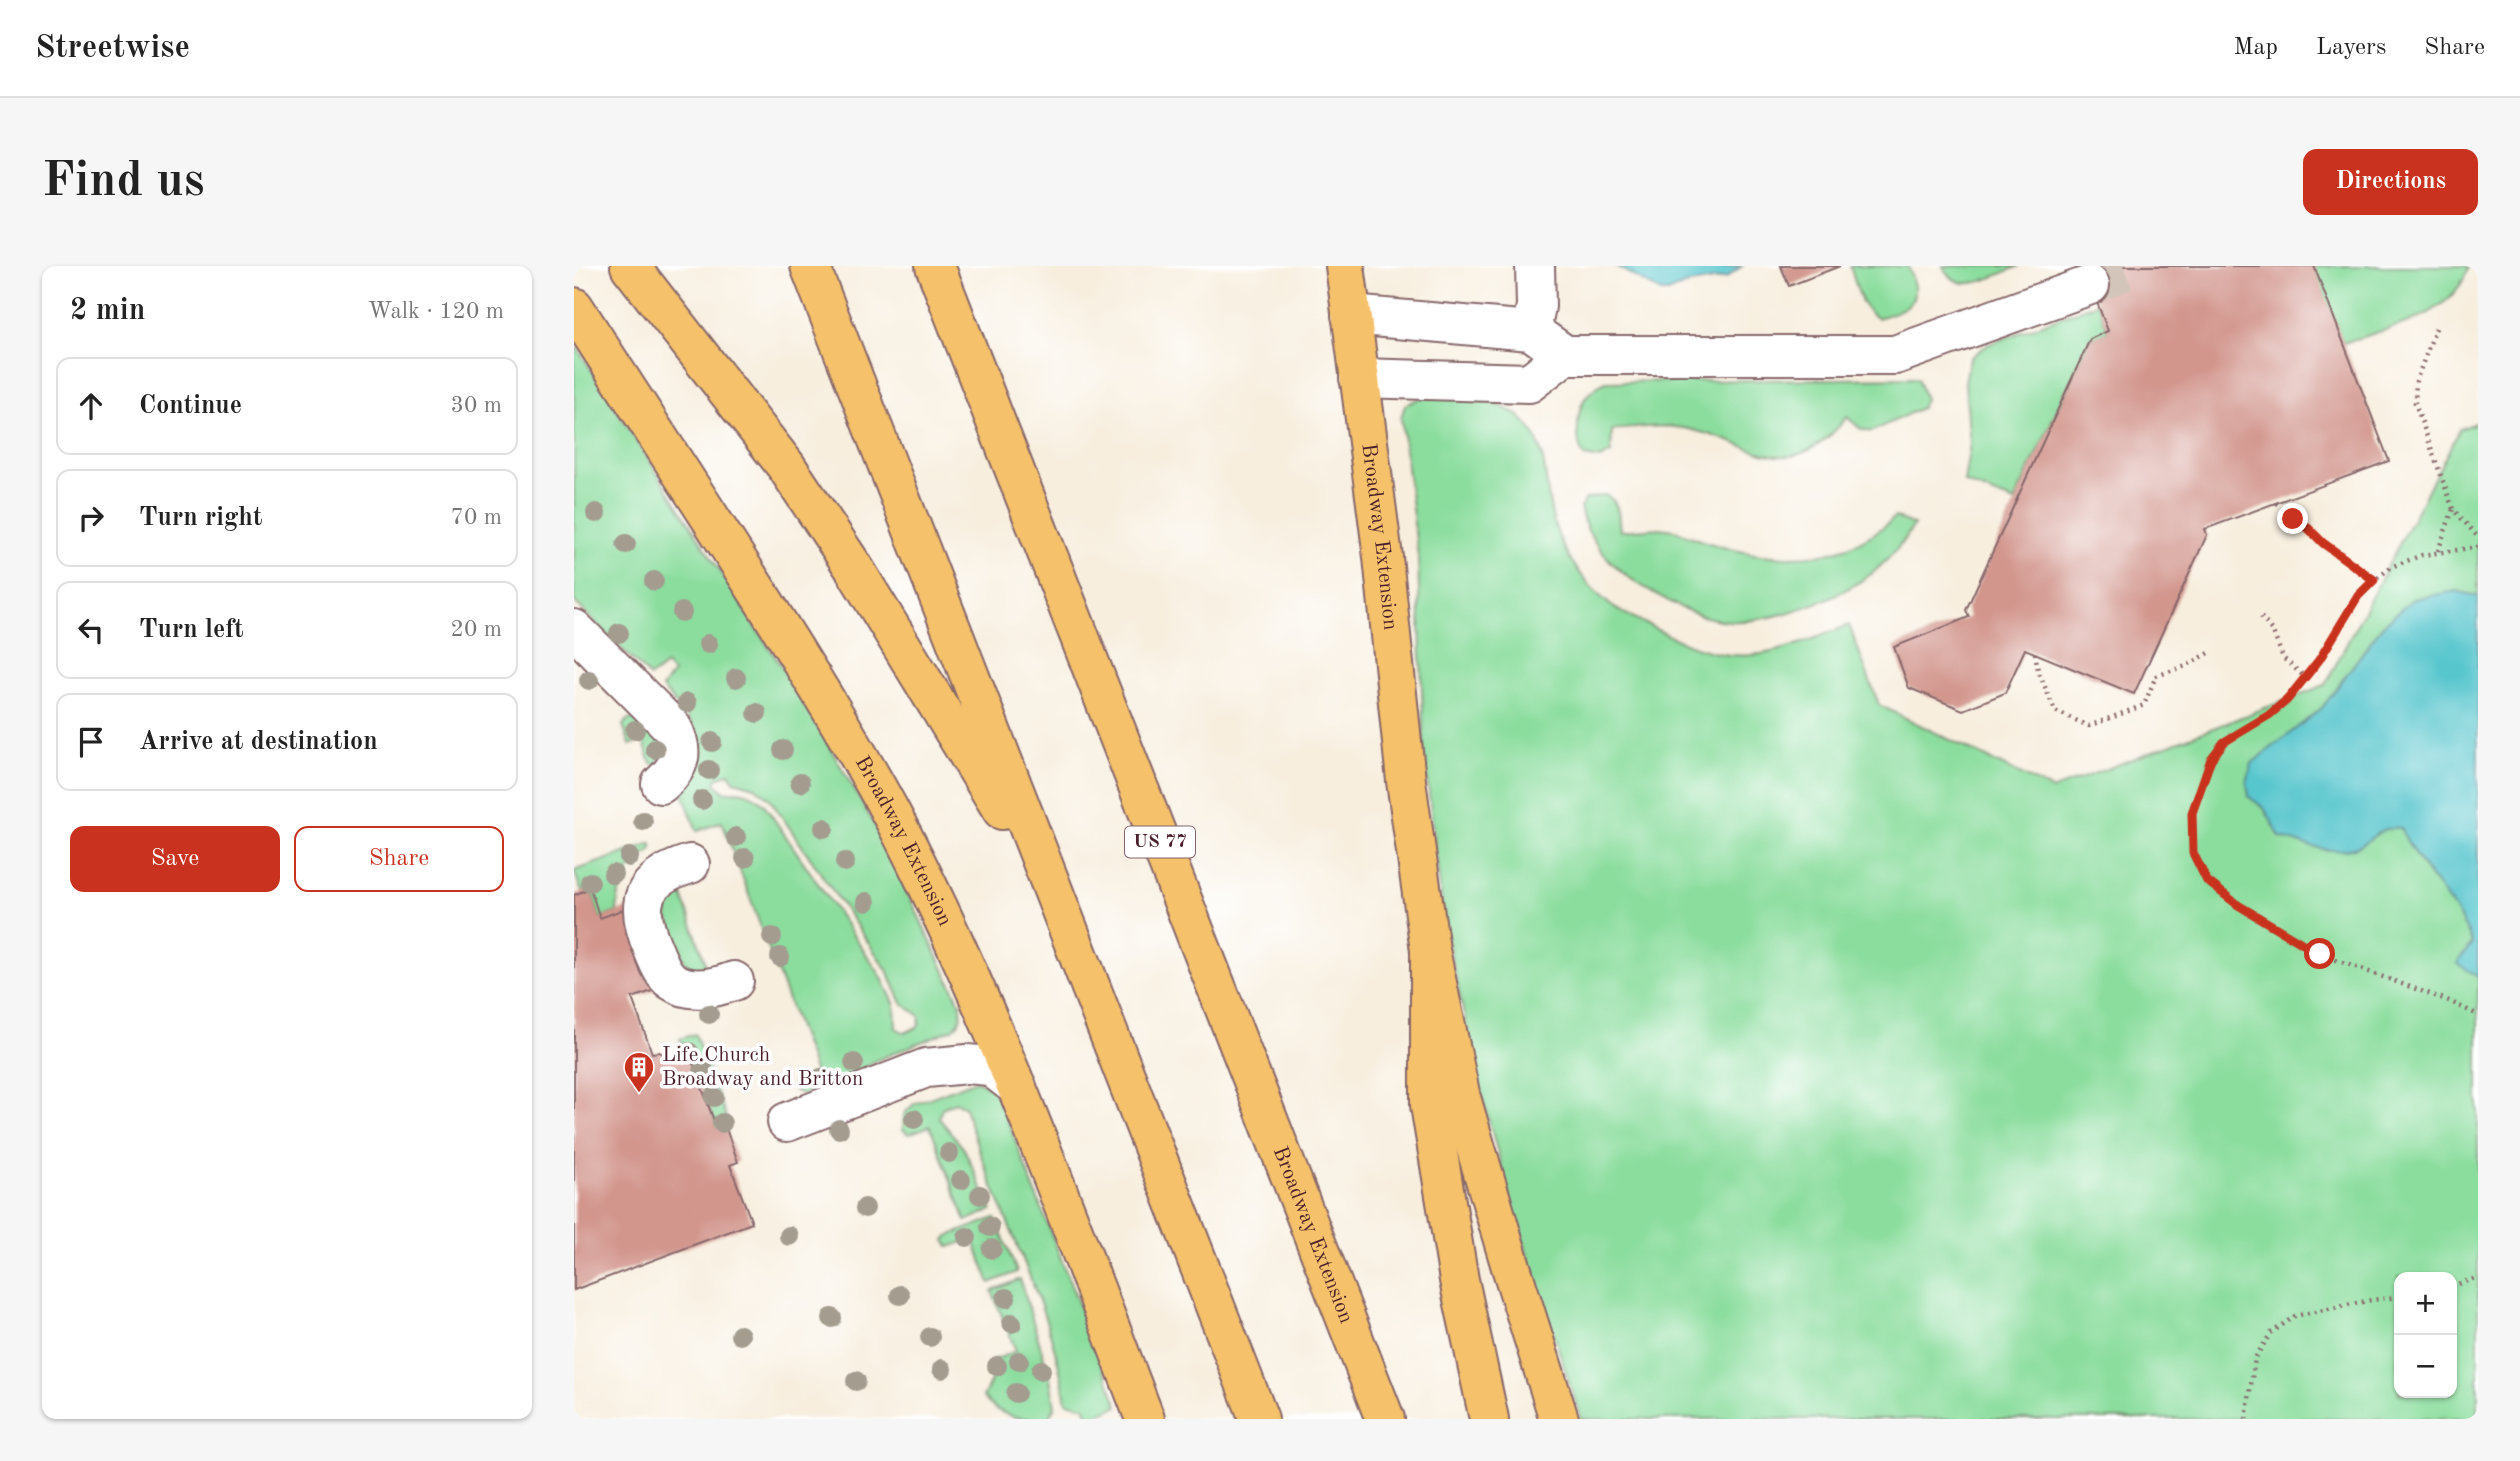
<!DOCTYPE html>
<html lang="en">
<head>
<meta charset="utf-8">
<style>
  body { margin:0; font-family:"Old Standard TT",serif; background:#f6f6f6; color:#222 }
  .controls { position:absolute; right:21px; bottom:21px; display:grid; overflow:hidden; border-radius:14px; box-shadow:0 2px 5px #0004 }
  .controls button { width:63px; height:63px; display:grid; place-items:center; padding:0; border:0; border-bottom:2px solid #e0e0e0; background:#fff; color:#222; font:35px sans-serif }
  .stop { position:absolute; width:21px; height:21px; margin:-16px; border:5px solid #c8321e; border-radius:50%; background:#fff }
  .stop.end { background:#c8321e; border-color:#fff; box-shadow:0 2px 7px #0008 }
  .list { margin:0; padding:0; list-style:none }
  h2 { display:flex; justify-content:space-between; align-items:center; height:91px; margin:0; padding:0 28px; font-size:30px }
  h2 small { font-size:23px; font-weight:400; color:#767676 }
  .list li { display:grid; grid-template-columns:46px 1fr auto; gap:21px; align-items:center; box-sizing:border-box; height:98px; margin:0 14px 14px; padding:0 14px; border:2px solid #e0e0e0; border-radius:14px }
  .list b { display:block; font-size:26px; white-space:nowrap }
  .list em { font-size:23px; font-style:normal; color:#767676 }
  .actions { display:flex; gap:14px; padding:21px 28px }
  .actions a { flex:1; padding:16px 0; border:2px solid #c8321e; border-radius:14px; text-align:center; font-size:24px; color:#c8321e }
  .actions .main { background:#c8321e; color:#fff }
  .icon { flex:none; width:38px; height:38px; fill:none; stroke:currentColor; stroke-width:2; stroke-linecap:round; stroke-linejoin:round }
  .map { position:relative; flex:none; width:1904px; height:1153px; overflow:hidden; border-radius:14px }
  header { display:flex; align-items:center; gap:42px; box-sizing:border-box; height:98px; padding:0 35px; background:#fff; border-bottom:2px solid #e0e0e0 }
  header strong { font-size:33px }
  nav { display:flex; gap:38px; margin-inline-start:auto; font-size:24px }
  .intro { display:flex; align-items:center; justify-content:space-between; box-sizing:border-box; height:168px; padding:0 42px }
  h1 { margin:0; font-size:49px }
  .button { padding:18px 32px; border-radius:14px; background:#c8321e; color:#fff; font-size:24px; font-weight:700 }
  main { display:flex; gap:42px; padding:0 42px }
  aside { flex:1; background:#fff; border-radius:14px; box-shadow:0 2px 5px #0004 }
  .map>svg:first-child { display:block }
</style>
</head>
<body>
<header>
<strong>Streetwise</strong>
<nav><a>Map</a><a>Layers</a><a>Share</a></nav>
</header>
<div class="intro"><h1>Find us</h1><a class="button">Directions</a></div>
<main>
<aside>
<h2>2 min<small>Walk · 120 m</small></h2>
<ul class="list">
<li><svg class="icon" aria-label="ahead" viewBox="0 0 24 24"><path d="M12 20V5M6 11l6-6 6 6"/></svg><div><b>Continue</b></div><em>30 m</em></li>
<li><svg class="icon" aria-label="right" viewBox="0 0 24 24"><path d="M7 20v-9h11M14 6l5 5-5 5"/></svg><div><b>Turn right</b></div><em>70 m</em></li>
<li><svg class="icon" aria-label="left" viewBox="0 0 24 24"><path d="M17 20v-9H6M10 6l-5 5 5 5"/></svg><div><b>Turn left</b></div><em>20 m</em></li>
<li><svg class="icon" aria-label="arrive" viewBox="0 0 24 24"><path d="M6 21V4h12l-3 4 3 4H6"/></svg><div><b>Arrive at destination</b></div></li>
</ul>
<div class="actions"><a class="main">Save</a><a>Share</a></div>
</aside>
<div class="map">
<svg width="1904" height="1153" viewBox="0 0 1904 1153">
  <rect width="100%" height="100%" fill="#fff"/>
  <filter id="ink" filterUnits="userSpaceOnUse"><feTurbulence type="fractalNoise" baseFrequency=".0143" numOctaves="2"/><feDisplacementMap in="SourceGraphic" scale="14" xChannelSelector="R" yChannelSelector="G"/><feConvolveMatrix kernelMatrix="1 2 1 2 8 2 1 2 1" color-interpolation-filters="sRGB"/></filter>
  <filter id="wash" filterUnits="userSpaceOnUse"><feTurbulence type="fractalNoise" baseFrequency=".00686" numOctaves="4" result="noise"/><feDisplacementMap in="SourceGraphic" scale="28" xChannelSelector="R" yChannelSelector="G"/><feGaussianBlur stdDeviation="1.57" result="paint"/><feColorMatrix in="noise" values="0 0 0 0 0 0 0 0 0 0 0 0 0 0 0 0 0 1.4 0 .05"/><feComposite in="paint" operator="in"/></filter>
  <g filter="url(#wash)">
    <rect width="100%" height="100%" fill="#f7eede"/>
    <path fill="#8bdd9e" stroke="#6a7e64" stroke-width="2" fill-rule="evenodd" d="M1276,0H1334C1348,37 1338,41 1304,52C1286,45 1282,17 1276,0Z
      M1369,0H1445C1420,10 1385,33 1369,0Z
      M1740,0H1895C1879,53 1815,61 1769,77Z
      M1523,37L1534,65L1516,73L1440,236L1390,216L1396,178L1391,116L1396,92L1413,79Z
      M3,82L228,433L304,565L386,737C389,747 387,756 379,763L303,794L276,811L230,829L221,825L219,818L221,815L241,807L148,556L123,565L110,530V526C146,482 119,457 88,422L99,407L92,399L76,411L0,335V84ZM155,507L160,515L181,521L195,532L313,704L328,737L346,750L345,760L331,767L322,762L321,739L307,710L189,537C176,526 168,524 152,526L141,518L143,512Z
      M1343,112L1351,133L1347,142L1297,166L1287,163L1273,151C1213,225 1182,174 1109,162C1086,158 1062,162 1038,164L1037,187L1026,193L1010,190C1005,183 1005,177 1004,168C1003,144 1008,126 1032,116Z
      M848,131C878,133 921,130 946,151C978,178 968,223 981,260C990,289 1012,319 1035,338C1044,346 1058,350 1068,356C1104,374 1136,393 1178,389C1212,386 1243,371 1275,359L1305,439L1478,524L1751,419L1886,163L1904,156V1153H1007L941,949L905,819L870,656L850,486L844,291L827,152L831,139ZM1825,1011H1878V1127H1825Z
      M1031,229C1047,236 1044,251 1046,265L1086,262L1100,264C1172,294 1259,310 1321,251L1340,259C1330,276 1317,291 1302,304C1268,332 1191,361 1146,354C1118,350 1092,334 1068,320C1040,303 1013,275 1006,242L1012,233Z
      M55,453C71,453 83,471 90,484L82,499L77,497L69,475L56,479L49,459Z
      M78,577V584C55,598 43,618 43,646L26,652L17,623L8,626L0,605Z
      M103,623L107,626L131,696V703L127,705L116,703L111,697L89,638V633Z
      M121,768L155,859L143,863L117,792L113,793L106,773Z
      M402,814L422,825L544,1140L515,1152L510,1140L492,1136C476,1030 420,942 391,841L381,836L368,842L365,852L390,883L418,944L392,955L356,860L334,868L329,863L330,848L340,838Z
      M421,952L443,1006L416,1017L399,973L375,981L371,974L374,970Z
      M446,1013L476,1112L481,1140L474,1153C448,1153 427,1153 409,1131L417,1115L418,1095L442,1085L418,1025Z"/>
    <path fill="#58c6cd" stroke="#51727c" stroke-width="2" d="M1042,0H1168L1152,12L1110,19L1096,26H1087Z
      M1882,325L1904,330V711L1883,697L1898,677C1882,634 1844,604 1827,562C1804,560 1801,573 1783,581C1759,590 1729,578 1706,571L1690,542L1675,531L1673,516L1678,497L1748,442L1808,360L1839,333Z"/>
    <g id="blocks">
      <path fill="#d2968d" d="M1207,0H1266L1215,20Z
        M1509,0H1740L1815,195L1631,263L1633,269L1560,428L1451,383L1431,427L1389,444L1335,422L1320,381L1395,351L1392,344L1516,73L1534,65Z
        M16,622L26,652L53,642L84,723L58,732L78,787L85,786L106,795L117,792L143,863L151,860L164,896L156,899L178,957L0,1024V629Z"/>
    </g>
  </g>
  <g filter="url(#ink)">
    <use href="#blocks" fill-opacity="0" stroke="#87676a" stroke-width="2"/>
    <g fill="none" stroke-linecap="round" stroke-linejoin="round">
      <path stroke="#d4c5ba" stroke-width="38" stroke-dasharray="38 19" stroke-linecap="butt" d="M1516,19L1565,0"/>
      <g stroke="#87676a" stroke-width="42">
        <path id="minor" d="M777,49L957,65L991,89L955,117L785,112
          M957,65L962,40L961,0
          M991,89H1321L1516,19
          M0,363L98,461C111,486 107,500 87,518
          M116,598C67,613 59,637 79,683C83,693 89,709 98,715C117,728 141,722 160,715
          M213,856L352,802L393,798L416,800L443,821"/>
      </g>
      <g stroke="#87676a" stroke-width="42">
        <g id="major">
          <path id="s1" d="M771,0L809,291L832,515L856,684L887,832L937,1001L985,1153"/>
          <path id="s2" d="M0,41C76,160 154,277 228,396C266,457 303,518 335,582C428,766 497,961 571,1153"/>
        </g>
      </g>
      <g stroke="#87676a" stroke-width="42">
        <g id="highway">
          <path d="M56,0L212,200L280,302L428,544"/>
          <path d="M236,0L685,1153"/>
          <path id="s3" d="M361,0L811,1153"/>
          <path d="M856,684V839L885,1014L915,1153"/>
        </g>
      </g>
      <path stroke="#87676a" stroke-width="4.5" stroke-dasharray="2 5" stroke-linecap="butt" d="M1862,62L1842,115L1841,137L1879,243L1904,271
        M1702,237L1719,253L1729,257L1749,277L1800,315
        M1904,281L1848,289L1817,301L1800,315L1784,330L1745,394L1713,434L1695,449L1650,476L1637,493L1618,547L1619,587L1633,615L1664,639L1746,688L1875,735L1904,749
        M1864,285L1879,243
        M1687,351L1699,366L1709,392L1732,412
        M1461,387L1464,404L1481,445L1515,460L1570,439L1582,410L1612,400L1637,386
        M1878,1020L1904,1011
        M1672,1153L1681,1092L1697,1067L1721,1050L1797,1034L1825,1031"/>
      <use href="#minor" stroke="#fff" stroke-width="38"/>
      <use href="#major" stroke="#f5c16b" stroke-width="38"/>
      <use href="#highway" stroke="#f5c16b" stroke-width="38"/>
    </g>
    <g fill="#a39c8f">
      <circle cx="22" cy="247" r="10"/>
      <circle cx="52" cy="278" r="10"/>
      <circle cx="80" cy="315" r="10"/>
      <circle cx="108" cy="346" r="10"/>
      <circle cx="45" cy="367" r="10"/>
      <circle cx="134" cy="378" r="10"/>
      <circle cx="162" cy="412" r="10"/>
      <circle cx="15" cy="414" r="10"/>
      <circle cx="113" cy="437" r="10"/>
      <circle cx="183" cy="447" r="10"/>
      <circle cx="61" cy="464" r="10"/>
      <circle cx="138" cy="476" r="10"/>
      <circle cx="81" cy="483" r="10"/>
      <circle cx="209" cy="484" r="10"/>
      <circle cx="135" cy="504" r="10"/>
      <circle cx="226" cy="517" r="10"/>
      <circle cx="128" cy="534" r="10"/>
      <circle cx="69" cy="555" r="10"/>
      <circle cx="250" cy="562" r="10"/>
      <circle cx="162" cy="571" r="10"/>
      <circle cx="55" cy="591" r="10"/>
      <circle cx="171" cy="592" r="10"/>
      <circle cx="271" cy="596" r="10"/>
      <circle cx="39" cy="608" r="10"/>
      <circle cx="16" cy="616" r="10"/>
      <circle cx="292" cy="636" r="10"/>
      <circle cx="198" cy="671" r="10"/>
      <circle cx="206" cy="691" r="10"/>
      <circle cx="135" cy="748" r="10"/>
      <circle cx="115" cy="786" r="10"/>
      <circle cx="280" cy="797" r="10"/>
      <circle cx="129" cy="802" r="10"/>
      <circle cx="247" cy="812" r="10"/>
      <circle cx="140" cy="831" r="10"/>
      <circle cx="340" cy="853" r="10"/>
      <circle cx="148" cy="857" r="10"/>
      <circle cx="265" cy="863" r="10"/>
      <circle cx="375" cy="887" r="10"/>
      <circle cx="387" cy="914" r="10"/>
      <circle cx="406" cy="929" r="10"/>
      <circle cx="291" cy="942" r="10"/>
      <circle cx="416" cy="961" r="10"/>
      <circle cx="215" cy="970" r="10"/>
      <circle cx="393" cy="971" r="10"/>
      <circle cx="418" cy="983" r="10"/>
      <circle cx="326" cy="1029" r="10"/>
      <circle cx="432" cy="1032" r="10"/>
      <circle cx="258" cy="1052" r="10"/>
      <circle cx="438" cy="1057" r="10"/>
      <circle cx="166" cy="1069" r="10"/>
      <circle cx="356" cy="1071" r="10"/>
      <circle cx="445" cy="1095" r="10"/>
      <circle cx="423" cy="1100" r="10"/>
      <circle cx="368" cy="1103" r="10"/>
      <circle cx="467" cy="1104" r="10"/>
      <circle cx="282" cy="1115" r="10"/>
      <circle cx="442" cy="1127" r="10"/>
    </g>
  </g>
  <g fill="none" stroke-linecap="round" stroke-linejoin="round" filter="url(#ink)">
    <path stroke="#c8321e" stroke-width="9" d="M1719,253L1729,257L1749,277L1800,314L1784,330L1745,394L1713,434L1695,449L1650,476L1637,493L1618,547L1619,587L1633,615L1664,639L1746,688"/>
  </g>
  <defs>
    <g id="building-pin" transform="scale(1.575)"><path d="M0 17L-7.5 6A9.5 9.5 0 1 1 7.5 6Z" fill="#c8321e" stroke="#fff"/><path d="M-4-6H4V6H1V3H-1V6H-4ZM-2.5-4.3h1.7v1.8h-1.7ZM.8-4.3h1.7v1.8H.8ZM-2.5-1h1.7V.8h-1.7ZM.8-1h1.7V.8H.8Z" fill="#fff"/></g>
  </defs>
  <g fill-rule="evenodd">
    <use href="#building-pin" x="65" y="801"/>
  </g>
  <g text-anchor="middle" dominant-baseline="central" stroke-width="7" stroke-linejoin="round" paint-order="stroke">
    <rect fill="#fff" stroke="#80626b" stroke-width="2" x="551" y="560.5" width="70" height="31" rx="5"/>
    <g font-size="19" font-weight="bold" fill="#4a1f2b">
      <text x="586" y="576">US 77</text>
    </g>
    <g font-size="21" fill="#4a1f2b" stroke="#fff">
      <text stroke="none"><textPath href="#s1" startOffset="273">Broadway Extension</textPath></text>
      <text stroke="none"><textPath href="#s2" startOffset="628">Broadway Extension</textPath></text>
      <text stroke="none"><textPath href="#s3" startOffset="1040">Broadway Extension</textPath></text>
    </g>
    <g font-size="21" fill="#4a1f2b" stroke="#fff" text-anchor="start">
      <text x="88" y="789">Life.Church<tspan x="88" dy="24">Broadway and Britton</tspan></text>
    </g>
  </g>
</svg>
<div class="controls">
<button>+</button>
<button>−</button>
</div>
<div class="stop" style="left:1746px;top:688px"></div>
<div class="stop end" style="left:1719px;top:253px"></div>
</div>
</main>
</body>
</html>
